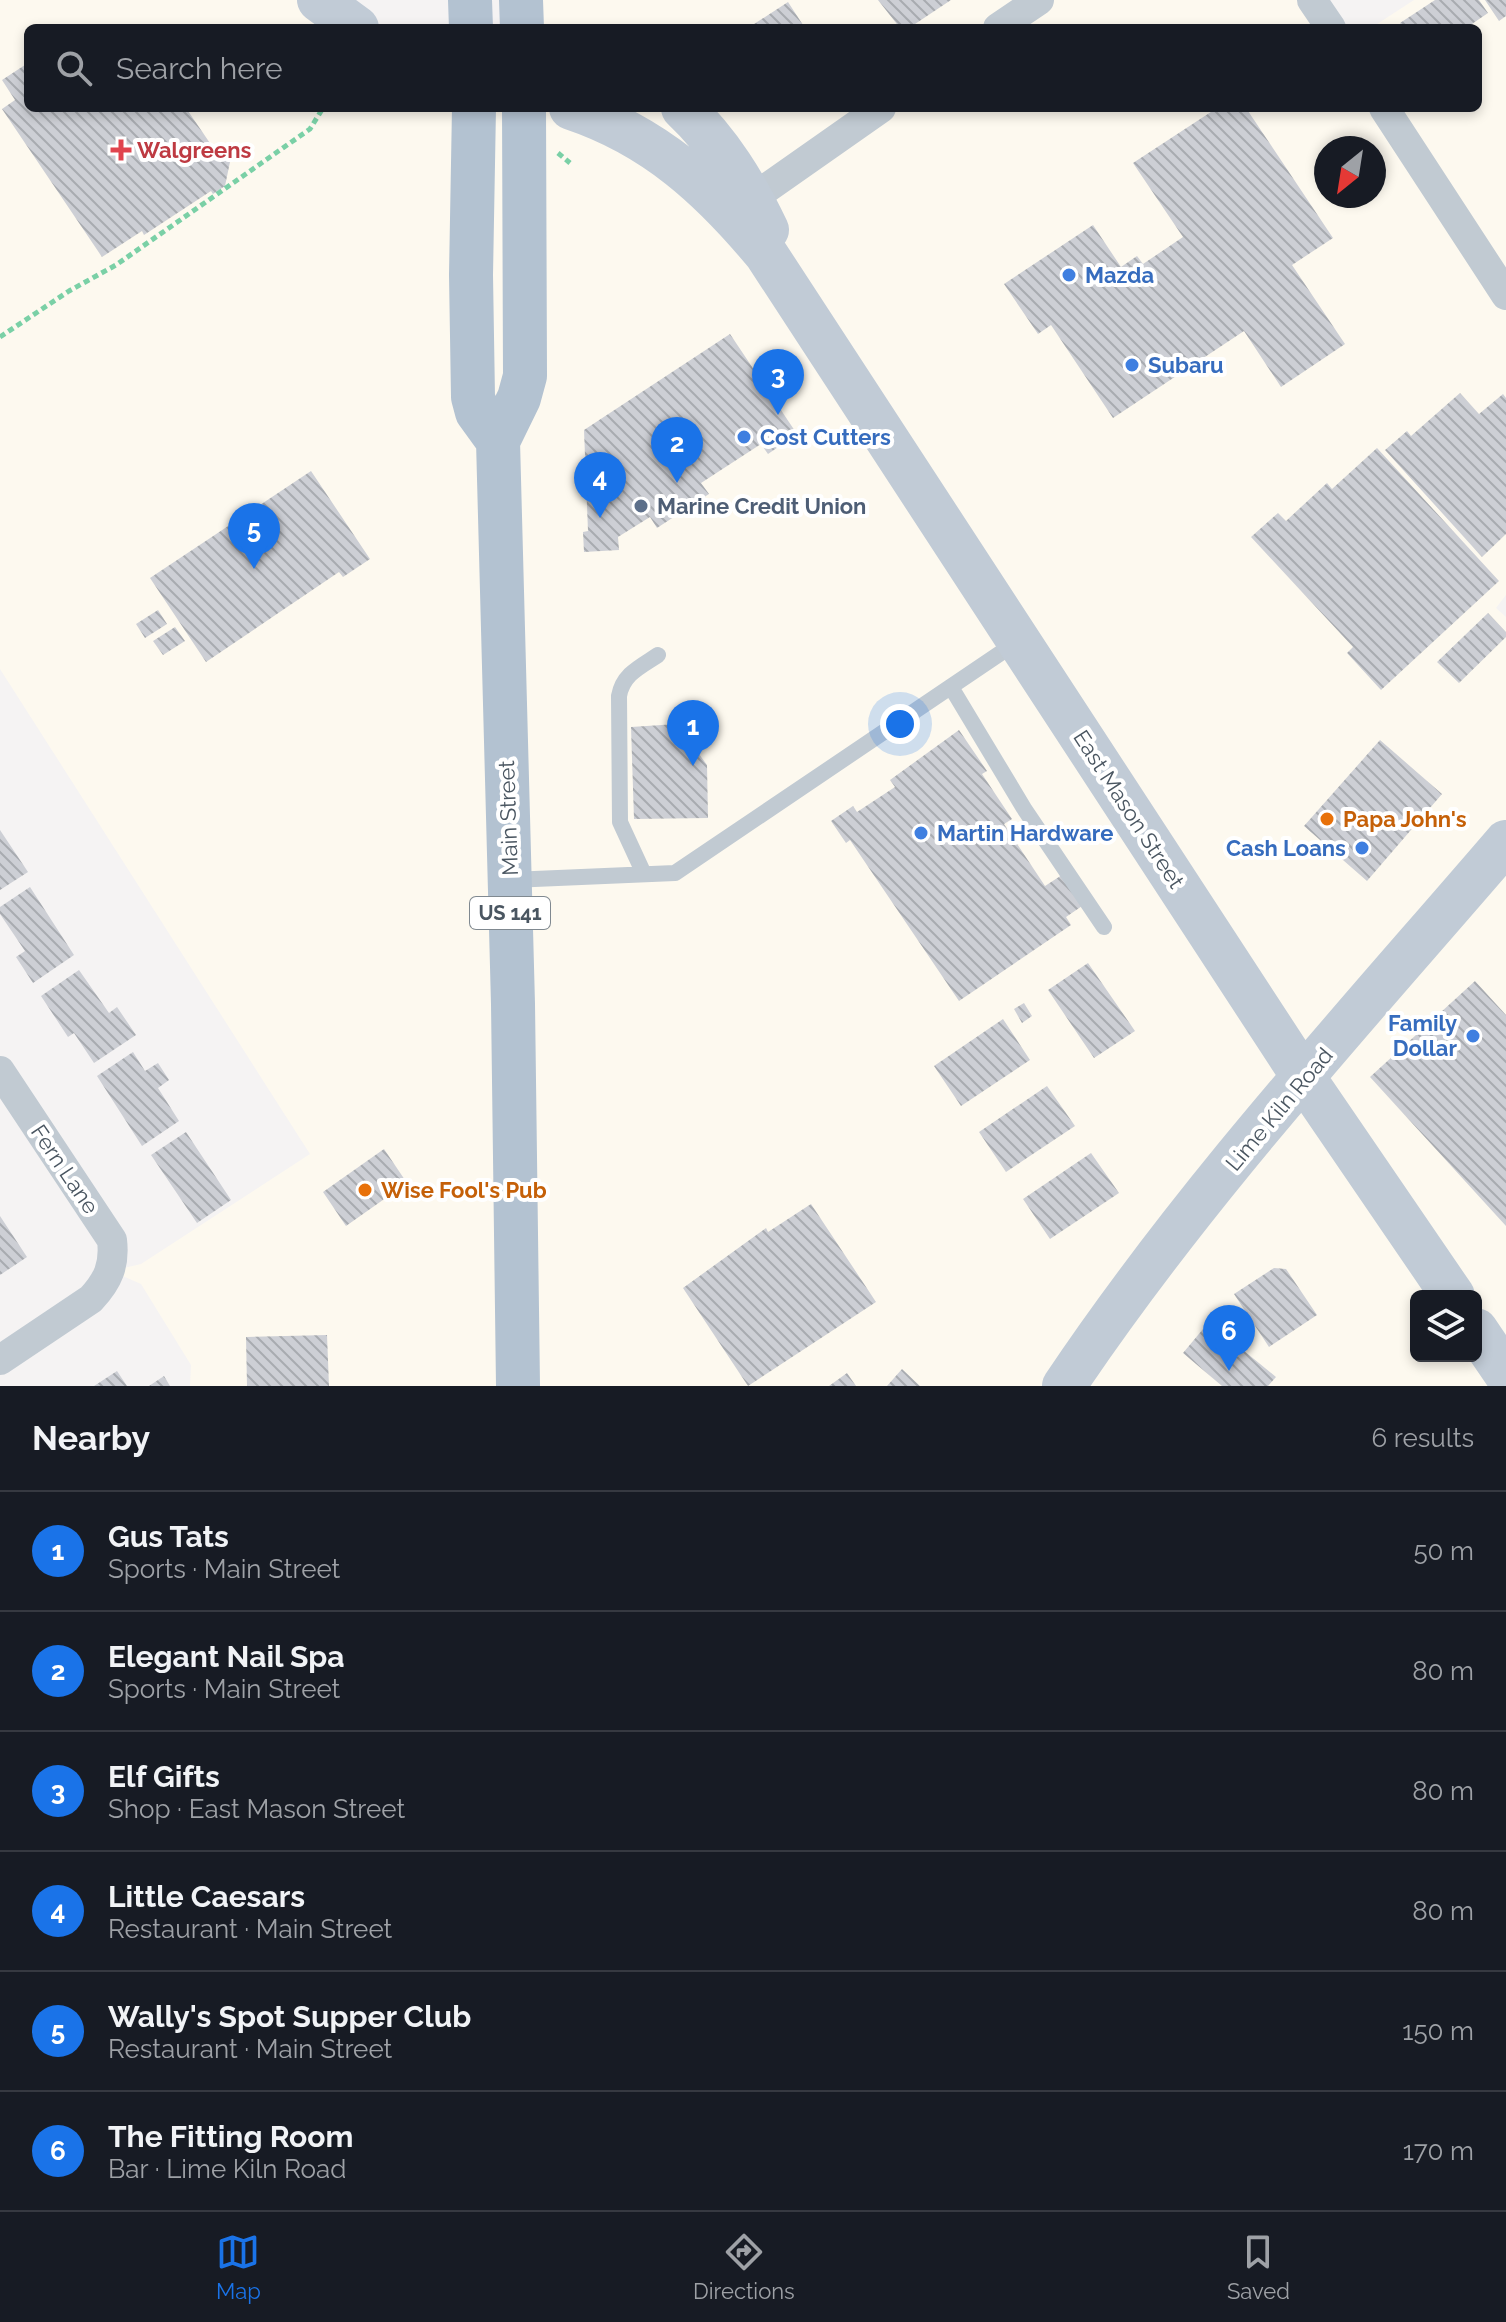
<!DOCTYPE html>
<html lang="en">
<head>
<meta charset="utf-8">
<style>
  body { margin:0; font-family:Raleway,sans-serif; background:#20242c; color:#f1f3f6 }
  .controls { position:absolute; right:24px; bottom:24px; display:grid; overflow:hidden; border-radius:12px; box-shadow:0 4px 12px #0003 }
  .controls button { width:72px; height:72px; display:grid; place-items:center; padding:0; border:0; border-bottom:2px solid #363941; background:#171b24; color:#f1f3f6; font:40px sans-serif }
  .compass { position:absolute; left:1314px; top:136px; width:72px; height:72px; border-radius:50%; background:#171b24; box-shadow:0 4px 12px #0003; rotate:210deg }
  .you { position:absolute; left:900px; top:724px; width:28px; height:28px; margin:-20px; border:6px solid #fff; border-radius:50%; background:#1a73e8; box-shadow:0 0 0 12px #1a73e833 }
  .badge { display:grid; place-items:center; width:52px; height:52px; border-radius:50%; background:#1a73e8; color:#fff; font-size:26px; font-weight:700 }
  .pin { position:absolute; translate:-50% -66px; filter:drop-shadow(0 2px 4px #0008) }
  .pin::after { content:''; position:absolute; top:42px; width:28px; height:24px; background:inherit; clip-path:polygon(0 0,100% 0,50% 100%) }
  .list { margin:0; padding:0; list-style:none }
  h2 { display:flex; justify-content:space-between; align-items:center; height:104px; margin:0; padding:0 32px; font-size:34px }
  h2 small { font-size:26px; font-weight:400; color:#9ea1a6 }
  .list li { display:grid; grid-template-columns:52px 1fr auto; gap:24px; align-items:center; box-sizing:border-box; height:120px; padding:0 32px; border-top:2px solid #363941 }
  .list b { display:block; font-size:30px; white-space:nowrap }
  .list p { margin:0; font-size:26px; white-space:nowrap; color:#9ea1a6 }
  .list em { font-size:26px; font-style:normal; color:#9ea1a6 }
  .icon { flex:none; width:44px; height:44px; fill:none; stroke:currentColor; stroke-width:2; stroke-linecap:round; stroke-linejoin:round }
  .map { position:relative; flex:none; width:1506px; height:1386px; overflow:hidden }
  .search { position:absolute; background:#171b24; box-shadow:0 4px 12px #0003; left:24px; right:24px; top:24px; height:88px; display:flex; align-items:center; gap:20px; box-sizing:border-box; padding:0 28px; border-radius:12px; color:#9ea1a6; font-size:30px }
  .sheet { height:824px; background:#171b24 }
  nav { display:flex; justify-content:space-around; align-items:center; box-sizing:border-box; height:112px; border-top:2px solid #363941; background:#171b24; font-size:22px; color:#9ea1a6 }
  nav a { display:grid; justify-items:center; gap:4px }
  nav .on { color:#1a73e8 }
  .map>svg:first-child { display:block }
</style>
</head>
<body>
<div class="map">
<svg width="1506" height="1386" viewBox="0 0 1506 1386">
  <defs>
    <pattern id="building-back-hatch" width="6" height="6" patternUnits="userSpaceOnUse" patternTransform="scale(2)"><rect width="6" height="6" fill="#cdcfd5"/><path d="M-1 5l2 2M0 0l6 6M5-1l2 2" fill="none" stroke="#a8abb0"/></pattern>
  </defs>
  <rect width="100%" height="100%" fill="#f5f3f3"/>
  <path fill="#fdf9ef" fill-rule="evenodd" d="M0,0H319L357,28H28V108H1478V28H1371L1414,0H1506V595L1496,608L1506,617V1386H190L191,1365L141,1284L111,1271L141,1264L310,1154L0,669ZM1326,148H1374V196H1326ZM1416,1296H1476V1356H1416Z
    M521,0H1312L1331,28H522Z"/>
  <path fill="url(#building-back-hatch)" d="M878,0H951L909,28H900Z
    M1435,0H1479L1488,13L1466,28H1404L1400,23Z
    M1485,0H1506V16L1499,21Z
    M788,2L805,28H748Z
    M28,63V108H186L216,152L221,149L230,162L225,186L213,194L211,191L144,235L142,231L102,257L2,109L15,100L2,80Z
    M1217,108H1246L1333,238L1292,265L1345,344L1281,387L1244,331L1113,418L1051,325L1038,334L1004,284L1093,225L1121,267L1137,256L1143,264L1183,237L1133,163Z
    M730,334L797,434L768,454L761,444L701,483L709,494L657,528L650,517L618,537L619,550L584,552L583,532L588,531L584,430Z
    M1460,393L1479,414L1503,394L1506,398V534L1482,557L1385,450L1407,431L1411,436Z
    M1377,448L1499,581L1381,690L1347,653L1353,647L1251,537L1278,513L1286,521L1327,483L1332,489Z
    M311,471L370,559L343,577L339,572L206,662L150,578Z
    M158,610L167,624L145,638L136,624Z
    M1488,613L1506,632V637L1459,683L1437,662Z
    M175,627L185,641L163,655L153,641Z
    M677,724L707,765L708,818L634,819L631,727Z
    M959,730L987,771L982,774L1012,819L1004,824L1045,886L1065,873L1085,904L1066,917L1071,925L959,1001L850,840L846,843L831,821L853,806L857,812L895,787L890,780Z
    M1380,740L1442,794L1367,881L1304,826Z
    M0,830L28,872L0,890Z
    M30,887L74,955L33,983L16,957L25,951L0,914V907Z
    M1088,963L1135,1031L1094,1058L1048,990Z
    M79,970L109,1013L117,1007L136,1035L94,1063L74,1033L68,1037L41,996Z
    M1475,981L1506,1015V1226L1370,1077Z
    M1024,1003L1032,1016L1022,1023L1014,1009Z
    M1003,1019L1030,1060L961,1106L934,1066Z
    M133,1052L145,1071L158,1063L169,1080L158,1088L179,1121L142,1146L97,1076Z
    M1047,1086L1075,1126L1006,1172L979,1132Z
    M186,1132L231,1200L197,1223L151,1155Z
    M384,1149L407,1183L346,1226L323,1192Z
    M1091,1153L1119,1193L1050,1239L1023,1199Z
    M811,1204L876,1302L748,1386L683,1288L766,1228L768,1232Z
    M0,1216L27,1257L0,1275Z
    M1274,1268L1286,1269L1317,1315L1269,1347L1234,1294Z
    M1203,1329L1237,1357L1243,1350L1276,1377L1268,1386H1222L1183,1353Z
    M327,1335L329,1386H247L246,1337Z
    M902,1369L920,1386H887Z
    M117,1371L127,1386H94Z
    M847,1373L856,1386H829Z
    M164,1376L170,1386H149Z"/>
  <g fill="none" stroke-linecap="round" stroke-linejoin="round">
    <path stroke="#7ad0a6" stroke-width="5" stroke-dasharray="6 4" stroke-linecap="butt" d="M558,153L570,163
      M0,337L69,291L116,265L310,129L323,108"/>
    <path stroke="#c1cad2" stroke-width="16" d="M951,687L1025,810L1104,927
      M644,874L620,822L619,696C623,674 640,667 658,655
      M511,880L675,873L1017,642"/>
    <path stroke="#c1cad2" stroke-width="30" d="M1312,0L1331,28
      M998,28L1039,0
      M1384,108L1506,295
      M737,209L881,108
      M0,1071L112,1240C115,1265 108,1281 91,1299L0,1360"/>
    <path stroke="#c1cbd6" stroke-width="44" d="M319,0L357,28
      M571,108C655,136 711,188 766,254L1304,1078L1453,1296
      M683,108C720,143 745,184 767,230
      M1476,1330L1506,1374
      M1064,1386C1194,1192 1354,1019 1506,842"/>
    <path stroke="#b3c2d1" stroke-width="44" d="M470,0L471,28
      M521,0L522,28
      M474,108L471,275L473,397L477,412L498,441
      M518,1386L513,1004L498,441L519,398L525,376L524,108"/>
  </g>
  <path fill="#e0444e" stroke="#fff" stroke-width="3" d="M117 138h8v8h8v8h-8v8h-8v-8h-8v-8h8z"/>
  <g fill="#3f7fe0" stroke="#fff" stroke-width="3">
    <circle cx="1069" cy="275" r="8"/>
    <circle cx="1132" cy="365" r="8"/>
    <circle cx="744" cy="437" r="8"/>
    <circle cx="921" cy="833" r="8"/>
    <circle cx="1362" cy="848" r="8"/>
    <circle cx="1473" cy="1036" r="8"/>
  </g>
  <circle fill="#5c6f8a" stroke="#fff" stroke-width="3" cx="641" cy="506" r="8"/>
  <g fill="#e8710a" stroke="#fff" stroke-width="3">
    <circle cx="1327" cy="819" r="8"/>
    <circle cx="365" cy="1190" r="8"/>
  </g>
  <g text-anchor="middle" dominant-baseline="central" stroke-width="8" stroke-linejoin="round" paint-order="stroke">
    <rect fill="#fff" stroke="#808990" stroke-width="2" x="470" y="897" width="80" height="32" rx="6"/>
    <g font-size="20" font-weight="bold" fill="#4a5661">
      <text x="510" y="913">US 141</text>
    </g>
    <g font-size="22" font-weight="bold" fill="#be3a42" stroke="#fff" text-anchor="start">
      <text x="137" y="150">Walgreens</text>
    </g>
    <g font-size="22" font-weight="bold" fill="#366cbe" stroke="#fff" text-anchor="start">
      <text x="1085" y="275">Mazda</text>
      <text x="1148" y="365">Subaru</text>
      <text x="760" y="437">Cost Cutters</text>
      <text x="937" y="833">Martin Hardware</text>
      <text x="1346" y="848" text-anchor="end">Cash Loans</text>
      <text x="1457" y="1023" text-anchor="end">Family<tspan x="1457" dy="25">Dollar</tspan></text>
    </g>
    <g font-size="22" font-weight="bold" fill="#4e5e75" stroke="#fff" text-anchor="start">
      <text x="657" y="506">Marine Credit Union</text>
    </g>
    <g font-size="22" fill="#4a5661" stroke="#fff">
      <text transform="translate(1129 809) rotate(57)">East Mason Street</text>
      <text transform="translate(508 818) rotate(-92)">Main Street</text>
      <text transform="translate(1279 1109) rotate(-50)">Lime Kiln Road</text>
      <text transform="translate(65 1169) rotate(56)">Fern Lane</text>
    </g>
    <g font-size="22" font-weight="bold" fill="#c56008" stroke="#fff" text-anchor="start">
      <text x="1343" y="819">Papa John's</text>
      <text x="381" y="1190">Wise Fool's Pub</text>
    </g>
  </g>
</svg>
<div class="controls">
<button><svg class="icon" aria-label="layers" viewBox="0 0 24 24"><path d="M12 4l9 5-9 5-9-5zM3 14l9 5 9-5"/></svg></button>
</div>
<svg class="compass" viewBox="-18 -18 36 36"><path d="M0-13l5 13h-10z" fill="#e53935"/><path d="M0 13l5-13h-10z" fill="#9ea1a6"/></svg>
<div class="you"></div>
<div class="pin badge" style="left:693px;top:766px">1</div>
<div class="pin badge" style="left:677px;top:483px">2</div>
<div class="pin badge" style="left:778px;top:415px">3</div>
<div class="pin badge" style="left:600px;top:518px">4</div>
<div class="pin badge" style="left:254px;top:569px">5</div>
<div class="pin badge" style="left:1229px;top:1371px">6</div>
<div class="search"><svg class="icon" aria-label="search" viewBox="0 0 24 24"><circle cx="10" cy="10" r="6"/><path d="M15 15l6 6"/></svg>Search here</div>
</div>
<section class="sheet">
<h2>Nearby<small>6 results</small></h2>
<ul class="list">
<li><span class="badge">1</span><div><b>Gus Tats</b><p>Sports · Main Street</p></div><em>50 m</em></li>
<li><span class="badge">2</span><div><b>Elegant Nail Spa</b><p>Sports · Main Street</p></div><em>80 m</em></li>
<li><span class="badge">3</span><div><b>Elf Gifts</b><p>Shop · East Mason Street</p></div><em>80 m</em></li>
<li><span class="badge">4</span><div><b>Little Caesars</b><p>Restaurant · Main Street</p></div><em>80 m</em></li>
<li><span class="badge">5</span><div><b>Wally's Spot Supper Club</b><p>Restaurant · Main Street</p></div><em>150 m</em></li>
<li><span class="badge">6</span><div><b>The Fitting Room</b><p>Bar · Lime Kiln Road</p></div><em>170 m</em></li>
</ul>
</section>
<nav>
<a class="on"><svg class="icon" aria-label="map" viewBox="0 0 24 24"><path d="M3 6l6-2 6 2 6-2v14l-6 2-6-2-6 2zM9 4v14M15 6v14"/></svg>Map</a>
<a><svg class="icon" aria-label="directions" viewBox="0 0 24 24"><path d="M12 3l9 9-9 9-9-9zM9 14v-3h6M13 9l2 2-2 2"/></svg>Directions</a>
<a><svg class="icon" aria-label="saved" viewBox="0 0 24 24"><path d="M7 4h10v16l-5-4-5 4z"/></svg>Saved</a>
</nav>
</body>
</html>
